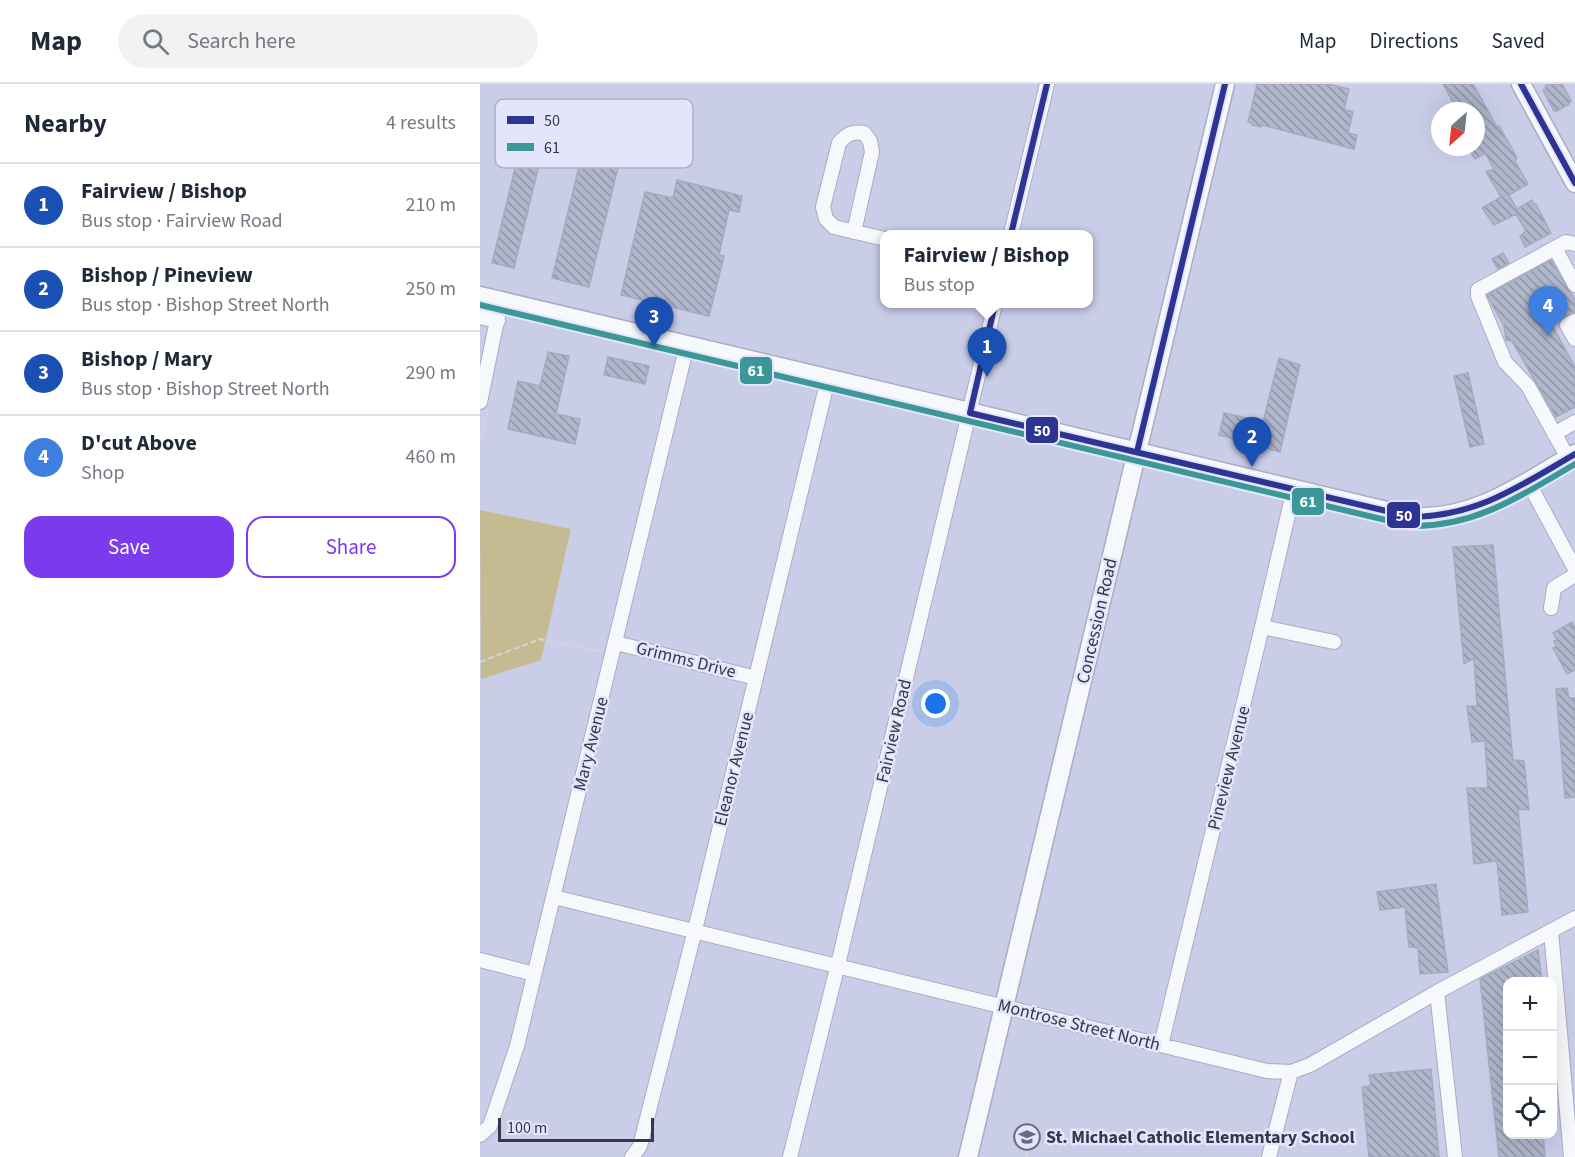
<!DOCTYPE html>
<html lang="en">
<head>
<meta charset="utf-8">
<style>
  body { margin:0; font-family:"Source Sans 3",sans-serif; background:#f2f2f3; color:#1f2937 }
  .controls { position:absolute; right:18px; bottom:18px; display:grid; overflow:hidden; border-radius:12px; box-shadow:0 6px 24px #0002 }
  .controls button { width:54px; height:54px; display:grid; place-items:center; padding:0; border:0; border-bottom:2px solid #e0e1e3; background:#fff; color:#1f2937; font:30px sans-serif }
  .compass { position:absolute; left:951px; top:18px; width:54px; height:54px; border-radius:50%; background:#fff; box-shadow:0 6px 24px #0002; rotate:207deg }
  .scale { position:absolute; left:18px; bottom:15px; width:156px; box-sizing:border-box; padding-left:6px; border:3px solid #35374b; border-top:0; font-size:16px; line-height:21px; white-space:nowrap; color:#35374b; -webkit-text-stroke:4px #e3e6fb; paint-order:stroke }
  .you { position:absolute; left:456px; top:620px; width:21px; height:21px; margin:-15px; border:4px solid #fff; border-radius:50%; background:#1a73e8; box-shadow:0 0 0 9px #1a73e833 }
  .badge { display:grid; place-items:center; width:39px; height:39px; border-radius:50%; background:#7c3aed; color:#fff; font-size:20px; font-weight:700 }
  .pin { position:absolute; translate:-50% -50px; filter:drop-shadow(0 2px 3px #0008) }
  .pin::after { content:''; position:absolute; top:32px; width:21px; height:18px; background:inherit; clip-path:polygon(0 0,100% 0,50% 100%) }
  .popup { position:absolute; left:400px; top:146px; width:213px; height:78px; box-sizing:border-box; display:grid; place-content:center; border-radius:12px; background:#fff; filter:drop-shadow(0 2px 4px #0005); font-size:20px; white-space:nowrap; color:#747a83 }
  .popup b { font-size:22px; color:#1f2937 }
  .popup::after { content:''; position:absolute; left:50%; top:100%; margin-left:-12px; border:12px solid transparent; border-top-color:#fff }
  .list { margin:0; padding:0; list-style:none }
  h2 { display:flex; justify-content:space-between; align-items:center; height:78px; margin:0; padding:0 24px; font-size:26px }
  h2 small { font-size:20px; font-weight:400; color:#747a83 }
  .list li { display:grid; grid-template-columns:39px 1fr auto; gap:18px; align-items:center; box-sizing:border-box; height:84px; padding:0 24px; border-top:2px solid #e0e1e3 }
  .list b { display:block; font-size:22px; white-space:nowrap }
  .list p { margin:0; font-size:20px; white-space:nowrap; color:#747a83 }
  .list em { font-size:20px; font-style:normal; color:#747a83 }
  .actions { display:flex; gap:12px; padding:18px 24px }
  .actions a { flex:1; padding:14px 0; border:2px solid #7c3aed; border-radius:18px; text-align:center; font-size:21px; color:#7c3aed }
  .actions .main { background:#7c3aed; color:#fff }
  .icon { flex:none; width:33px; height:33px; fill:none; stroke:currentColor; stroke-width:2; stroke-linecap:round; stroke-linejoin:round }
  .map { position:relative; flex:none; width:1095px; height:1073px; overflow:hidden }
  header { display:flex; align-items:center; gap:36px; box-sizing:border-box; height:84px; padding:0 30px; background:#fff; border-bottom:2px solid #e0e1e3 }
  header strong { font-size:28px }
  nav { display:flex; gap:33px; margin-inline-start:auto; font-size:21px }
  .search { width:420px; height:54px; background:#f2f2f3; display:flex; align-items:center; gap:15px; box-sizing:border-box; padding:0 21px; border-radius:33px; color:#747a83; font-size:22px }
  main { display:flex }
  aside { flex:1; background:#fff }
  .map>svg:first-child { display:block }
</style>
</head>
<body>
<header>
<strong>Map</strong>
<div class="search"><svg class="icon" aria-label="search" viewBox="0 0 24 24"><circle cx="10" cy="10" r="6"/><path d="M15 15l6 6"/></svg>Search here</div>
<nav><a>Map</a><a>Directions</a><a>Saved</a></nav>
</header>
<main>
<aside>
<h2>Nearby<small>4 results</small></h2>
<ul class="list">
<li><span class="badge" style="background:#1a4fb4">1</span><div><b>Fairview / Bishop</b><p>Bus stop · Fairview Road</p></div><em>210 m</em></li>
<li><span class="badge" style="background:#1a4fb4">2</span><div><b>Bishop / Pineview</b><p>Bus stop · Bishop Street North</p></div><em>250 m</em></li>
<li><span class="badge" style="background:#1a4fb4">3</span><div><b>Bishop / Mary</b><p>Bus stop · Bishop Street North</p></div><em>290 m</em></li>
<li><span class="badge" style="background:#3f7fe0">4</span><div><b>D'cut Above</b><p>Shop</p></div><em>460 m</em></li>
</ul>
<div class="actions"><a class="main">Save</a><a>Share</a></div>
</aside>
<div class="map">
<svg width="1095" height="1073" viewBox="0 0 1095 1073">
  <defs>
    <pattern id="building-back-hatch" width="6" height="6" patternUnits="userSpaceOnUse" patternTransform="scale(1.5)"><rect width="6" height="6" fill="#b0b7cb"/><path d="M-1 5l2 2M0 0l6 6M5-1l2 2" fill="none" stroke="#9096a7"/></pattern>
  </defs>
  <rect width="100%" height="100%" fill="#c9cde8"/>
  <path fill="#c4bb93" d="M0,426L91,445L61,576L1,595Z"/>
  <path fill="url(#building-back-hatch)" stroke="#a4abbf" stroke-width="1.5" d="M777,0H848L869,5L864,25L873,28L868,49L877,51L874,65L782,41L781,43L772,41V39L768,38Z
    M963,0H993L1017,43L1019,42L1029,59L1037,74L1035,77L1048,100L1029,111L1037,125L1052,116L1054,120H1056L1071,149L1045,163L1040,152L1046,147L1036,130L1014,141L1002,124L1021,113L1006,88L1014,85L1005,69L995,75L989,65L996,63V27H978Z
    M1069,0H1082L1091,17L1089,20L1077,27L1076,26L1074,27L1063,6L1066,5L1065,2Z
    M45,43L67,48L34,184L12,179Z
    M103,66L140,75L109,203L72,194Z
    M197,96L262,112L259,128L249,126L239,171L244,172L229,232L141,211L165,108L193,114Z
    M1023,169L1029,179L1018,185L1012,175Z
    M1071,176L1095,216V228L1083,233L1072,241L1095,283V323L1076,333L1032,257L1026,256L1024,242L1007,211Z
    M68,268L89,272L76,330L100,335L95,360L28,345L38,297L60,302Z
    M128,273L169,282L165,300L124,291Z
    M799,274L820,281L800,368L739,351L744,329L783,338Z
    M988,289L1004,360L990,363L974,292Z
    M1013,461L1033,676L1044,677L1049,726L1038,725L1048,828L1022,831L1017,777L994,780L987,704H1008L1005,657L992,658L987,622H997L994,574L984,580L973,463Z
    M1092,538L1095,544V586L1087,590L1073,564L1076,562L1074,557L1077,556L1073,549Z
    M1087,604L1089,614H1095V713L1085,714L1076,605Z
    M956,800L968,888L940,890L938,864L929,863L925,823L900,826L897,808Z
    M1058,866L1062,897H1028V1050H1063L1065,1073H1019L1000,895Z
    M951,985L959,1073H889L882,1003L891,1002L889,991Z"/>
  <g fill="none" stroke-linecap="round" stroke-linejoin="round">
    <g stroke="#a9acc2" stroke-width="16">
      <path id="minor" d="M374,148L392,68L390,57L384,49C372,47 367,50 359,59L343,123L346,135L354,143L405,155
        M531,150L567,0
        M1095,160L1086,158L1075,164L1095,201
        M1075,164L998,206V212L1025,278L1048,302L1088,374
        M0,233L18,237
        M1095,237L1087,241L1095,255
        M0,318L21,217
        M1074,350L1095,338
        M1048,398L1095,485
        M1071,524L1074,504L1095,491
        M782,543L854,558
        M136,559L276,594
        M74,813L787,987L811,988L830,981L957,908L1095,834
        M1071,847L1091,1073
        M0,876L54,890
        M957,908L975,1073
        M681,961L782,543L814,405
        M0,1051L10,1042L37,962L207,261
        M152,1073L160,1062L215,846L348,295
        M310,1073L360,872L515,220
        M789,1073L811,988"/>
    </g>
    <g stroke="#a9acc2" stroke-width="21">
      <path id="major" d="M1041,0L1095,99
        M0,212L932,433C994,437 1043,400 1095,370
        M488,1073L745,0"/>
    </g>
    <path stroke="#d4d5dd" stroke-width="2" stroke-dasharray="6 3" stroke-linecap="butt" d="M0,358L8,326
      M0,578L60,555L122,568
      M546,1073L550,1059"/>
    <use href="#minor" stroke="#f7f8fc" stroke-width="14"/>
    <use href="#major" stroke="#f7f8fc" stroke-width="18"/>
    <g stroke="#e3e6fb" stroke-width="10">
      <path id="bus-1" d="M1041,0L1095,99
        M531,150L567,0
        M515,220L490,329L932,433C998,432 1040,402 1095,370
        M657,368L745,0"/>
    </g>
    <g stroke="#e3e6fb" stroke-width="10">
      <path id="bus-2" d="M0,221L931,442C995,443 1041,412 1095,380"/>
    </g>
    <use href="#bus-1" stroke="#2e3491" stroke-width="6"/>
    <use href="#bus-2" stroke="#3b9798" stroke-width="6"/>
  </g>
  <defs>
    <g id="school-ring" transform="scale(1.35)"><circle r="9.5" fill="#e3e6fb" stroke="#696c82" stroke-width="1.5"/><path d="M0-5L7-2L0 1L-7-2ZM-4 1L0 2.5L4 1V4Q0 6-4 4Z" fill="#696c82"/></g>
  </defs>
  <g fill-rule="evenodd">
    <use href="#school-ring" x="547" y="1053"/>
  </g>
  <g text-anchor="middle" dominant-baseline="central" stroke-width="5" stroke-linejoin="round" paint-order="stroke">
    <g font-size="18" fill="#35374b" stroke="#e3e6fb">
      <text transform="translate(617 537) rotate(-77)">Concession Road</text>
      <text transform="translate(206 576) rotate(14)">Grimms Drive</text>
      <text transform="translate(414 647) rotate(-77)">Fairview Road</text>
      <text transform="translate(111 660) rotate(-76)">Mary Avenue</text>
      <text transform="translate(749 684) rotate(-76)">Pineview Avenue</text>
      <text transform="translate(254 685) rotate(-76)">Eleanor Avenue</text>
      <text transform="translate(599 941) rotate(14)">Montrose Street North</text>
    </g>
    <g font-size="18" font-weight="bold" fill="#35374b" stroke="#e3e6fb" text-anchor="start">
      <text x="566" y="1053">St. Michael Catholic Elementary School</text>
    </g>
  </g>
  <rect x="15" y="15" width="198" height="69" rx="9" fill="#e3e6fb" stroke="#afb2c6" stroke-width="1.5"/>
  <rect x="27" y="32" width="27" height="8" fill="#2e3491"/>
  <rect x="27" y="59" width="27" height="8" fill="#3b9798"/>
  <g font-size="16" fill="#35374b">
    <text x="64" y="42">50</text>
    <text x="64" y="69">61</text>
  </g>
  <g stroke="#e3e6fb" stroke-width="2">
    <rect x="259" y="272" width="34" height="29" rx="6" fill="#3b9798"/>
    <rect x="545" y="332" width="34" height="28" rx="6" fill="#2e3491"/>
    <rect x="811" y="403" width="34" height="29" rx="6" fill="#3b9798"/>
    <rect x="906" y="417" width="35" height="28" rx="6" fill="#2e3491"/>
  </g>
  <g font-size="16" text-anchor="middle" font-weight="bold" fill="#fff">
    <text x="276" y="292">61</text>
    <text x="562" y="352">50</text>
    <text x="828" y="423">61</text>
    <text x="924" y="437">50</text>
  </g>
</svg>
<div class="controls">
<button>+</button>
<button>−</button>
<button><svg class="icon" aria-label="locate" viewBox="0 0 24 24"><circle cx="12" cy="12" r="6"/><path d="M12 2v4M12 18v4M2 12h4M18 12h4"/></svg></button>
</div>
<svg class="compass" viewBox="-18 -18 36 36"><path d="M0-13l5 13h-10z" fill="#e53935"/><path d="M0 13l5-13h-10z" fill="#747a83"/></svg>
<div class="scale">100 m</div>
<div class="you"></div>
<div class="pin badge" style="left:507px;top:293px;background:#1a4fb4">1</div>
<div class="popup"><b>Fairview / Bishop</b>Bus stop</div>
<div class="pin badge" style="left:772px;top:383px;background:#1a4fb4">2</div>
<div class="pin badge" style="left:174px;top:263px;background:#1a4fb4">3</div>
<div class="pin badge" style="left:1068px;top:252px;background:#3f7fe0">4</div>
</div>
</main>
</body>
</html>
